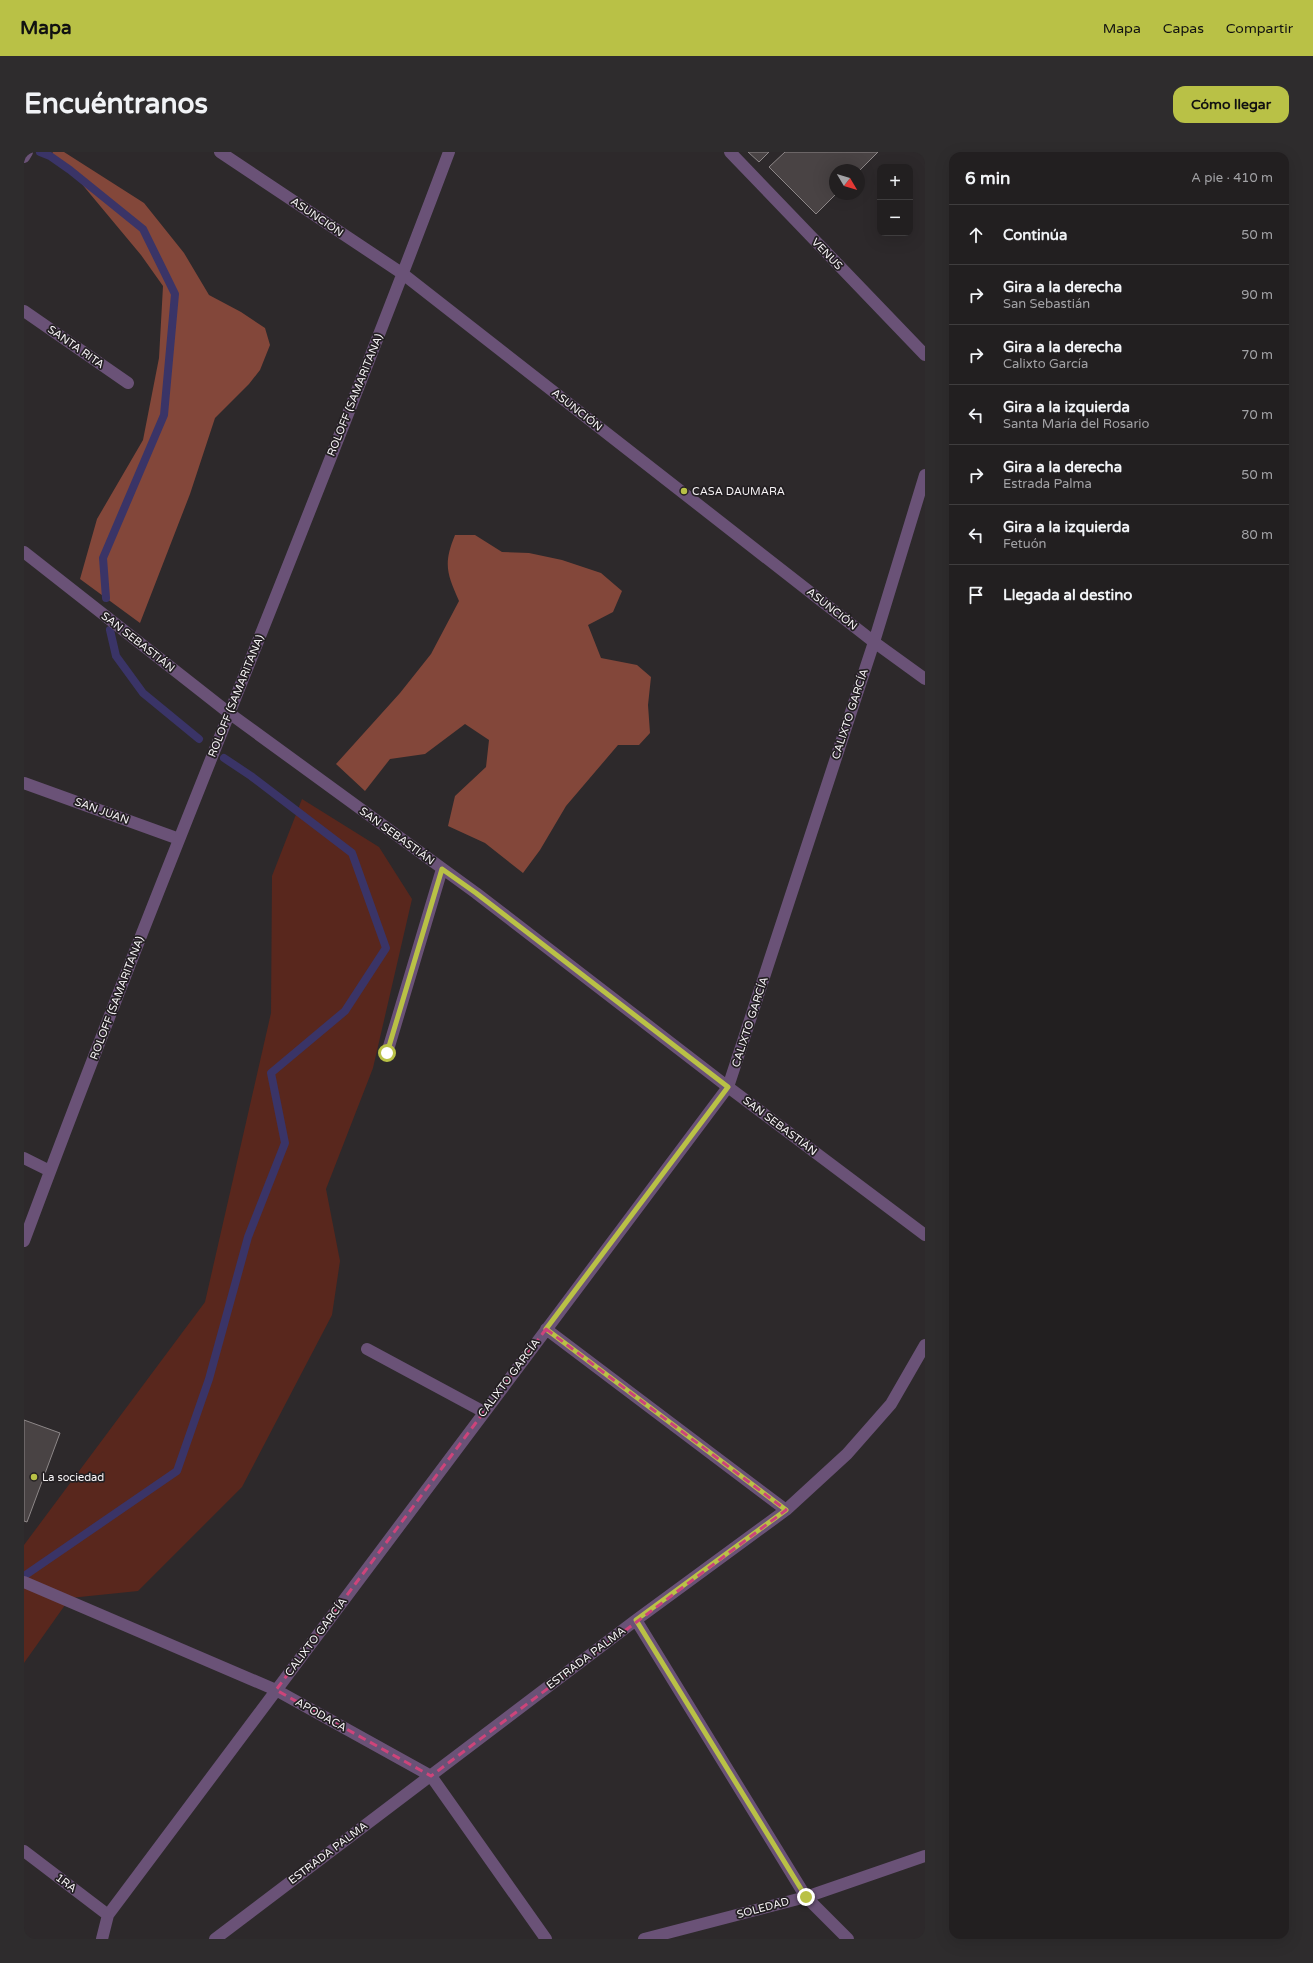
<!DOCTYPE html>
<html lang="es">
<head>
<meta charset="utf-8">
<style>
  body { margin:0; font-family:"Varela Round",sans-serif; background:#2e2c2d; color:#f1f3f6 }
  .controls { position:absolute; right:12px; top:12px; display:grid; overflow:hidden; border-radius:8px; box-shadow:0 4px 16px #0002 }
  .controls button { width:36px; height:36px; display:grid; place-items:center; padding:0; border:0; border-bottom:1px solid #3f3d3e; background:#221f20; color:#f1f3f6; font:20px sans-serif }
  .compass { position:absolute; left:805px; top:12px; width:36px; height:36px; border-radius:50%; background:#221f20; box-shadow:0 4px 16px #0002; rotate:128deg }
  .stop { position:absolute; width:12px; height:12px; margin:-9px; border:3px solid #b9c146; border-radius:50%; background:#fff }
  .stop.end { background:#b9c146; border-color:#fff; box-shadow:0 1px 4px #0008 }
  .list { margin:0; padding:0; list-style:none }
  h2 { display:flex; justify-content:space-between; align-items:center; height:52px; margin:0; padding:0 16px; font-size:17px }
  h2 small { font-size:13px; font-weight:400; color:#a2a2a5 }
  .list li { display:grid; grid-template-columns:26px 1fr auto; gap:12px; align-items:center; box-sizing:border-box; height:60px; padding:0 16px; border-top:1px solid #3f3d3e }
  .list b { display:block; font-size:15px; white-space:nowrap }
  .list p { margin:0; font-size:13px; white-space:nowrap; color:#a2a2a5 }
  .list em { font-size:13px; font-style:normal; color:#a2a2a5 }
  .icon { flex:none; width:22px; height:22px; fill:none; stroke:currentColor; stroke-width:2; stroke-linecap:round; stroke-linejoin:round }
  .map { position:relative; flex:none; width:901px; height:1787px; overflow:hidden; border-radius:12px }
  header { display:flex; align-items:center; gap:24px; box-sizing:border-box; height:56px; padding:0 20px; background:#b9c146; color:#111 }
  header strong { font-size:19px }
  nav { display:flex; gap:22px; margin-inline-start:auto; font-size:14px }
  .intro { display:flex; align-items:center; justify-content:space-between; box-sizing:border-box; height:96px; padding:0 24px }
  h1 { margin:0; font-size:28px }
  .button { padding:10px 18px; border-radius:12px; background:#b9c146; color:#111; font-size:14px; font-weight:700 }
  main { display:flex; gap:24px; padding:0 24px }
  aside { flex:1; background:#221f20; border-radius:12px; box-shadow:0 4px 16px #0002 }
  .map>svg:first-child { display:block }
</style>
</head>
<body>
<header>
<strong>Mapa</strong>
<nav><a>Mapa</a><a>Capas</a><a>Compartir</a></nav>
</header>
<div class="intro"><h1>Encuéntranos</h1><a class="button">Cómo llegar</a></div>
<main>
<div class="map">
<svg width="901" height="1787" viewBox="0 0 901 1787">
  <rect width="100%" height="100%" fill="#2d292b"/>
  <path fill="#59271d" d="M278,647L355,695L388,747L349,916L302,1037L316,1109L308,1163L218,1335L114,1439L46,1446L0,1511V1393L181,1150L247,861L248,724Z"/>
  <path fill="#83473a" d="M29,0H40L120,51L160,101L185,143L217,160L241,176L246,193L236,218L225,232L191,266L166,342L116,471L56,427L73,367L119,288L135,206L139,134L117,103L47,19L26,4Z
    M431,383H451L478,400L505,401L538,408L577,421L598,439L589,460L564,473L577,506L613,513L627,525L624,553L626,581L615,593H594L542,654L516,698L499,721L461,691L424,674L431,644L462,615L465,588L441,572L401,602L366,607L341,639L312,612L376,541L407,502L435,449C423,422 419,412 431,383Z"/>
  <g fill="none" stroke-linecap="round" stroke-linejoin="round">
    <path stroke="#3a3467" stroke-width="8" d="M16,0L26,4L46,18L119,77L151,142L140,263L79,406L82,446
      M86,478L92,504L119,541L175,587
      M0,1424L153,1319L185,1227L224,1085L261,991L247,921L321,859L362,796L328,701L227,624L200,606"/>
  </g>
  <path fill="#494344" stroke="#8d8788" d="M724,0H745L735,10Z
    M761,0H854L835,19L811,18L812,42L792,62L745,15Z
    M0,1268L36,1281L3,1370L0,1369Z"/>
  <g fill="none" stroke-linecap="round" stroke-linejoin="round">
    <path stroke="#6a5277" stroke-width="12" d="M196,0L379,122L850,490L901,527
      M706,0L901,203
      M0,5L3,0
      M0,159L104,231
      M0,400L205,561L452,741L704,935L901,1083
      M0,631L155,687
      M363,901L418,717
      M0,1006L26,1019
      M0,1089C136,723 288,365 425,0
      M522,1177L762,1358
      M343,1197L460,1260
      M0,1430L252,1538L407,1624L522,1787
      M612,1468L782,1745L824,1787
      M0,1699L84,1763
      M78,1787L84,1763L704,935L850,490L901,323
      M191,1787L612,1468L762,1358L823,1302L867,1252L901,1193
      M620,1787L782,1745L901,1704"/>
  </g>
  <g fill="none" stroke-linecap="round" stroke-linejoin="round">
    <path stroke="#b9c146" stroke-width="5" d="M363,901L418,717L452,741L704,935L522,1177L762,1358L612,1468L782,1745"/>
  </g>
  <path fill="none" stroke="#cd447a" stroke-width="3" stroke-dasharray="8 5" stroke-linejoin="round" d="M522,1177L762,1358L407,1624L252,1538Z"/>
  <g fill="#b9c146" stroke="#231f22" stroke-width="1.5">
    <circle cx="660" cy="339" r="4"/>
    <circle cx="10" cy="1325" r="4"/>
  </g>
  <g text-anchor="middle" dominant-baseline="central" stroke-width="3.5" stroke-linejoin="round" paint-order="stroke">
    <g font-size="11" fill="#f7f4f6" stroke="#231f22">
      <text transform="translate(293 65) rotate(34)">ASUNCIÓN</text>
      <text transform="translate(803 102) rotate(46)">VENUS</text>
      <text transform="translate(52 195) rotate(35)">SANTA RITA</text>
      <text transform="translate(331 243) rotate(-68)">ROLOFF (SAMARITANA)</text>
      <text transform="translate(553 258) rotate(38)">ASUNCIÓN</text>
      <text transform="translate(808 457) rotate(38)">ASUNCIÓN</text>
      <text transform="translate(114 490) rotate(38)">SAN SEBASTIÁN</text>
      <text transform="translate(212 544) rotate(-68)">ROLOFF (SAMARITANA)</text>
      <text transform="translate(826 562) rotate(-72)">CALIXTO GARCÍA</text>
      <text transform="translate(78 659) rotate(20)">SAN JUAN</text>
      <text transform="translate(373 684) rotate(36)">SAN SEBASTIÁN</text>
      <text transform="translate(93 846) rotate(-69)">ROLOFF (SAMARITANA)</text>
      <text transform="translate(726 870) rotate(-72)">CALIXTO GARCÍA</text>
      <text transform="translate(756 974) rotate(37)">SAN SEBASTIÁN</text>
      <text transform="translate(485 1226) rotate(-53)">CALIXTO GARCÍA</text>
      <text transform="translate(292 1485) rotate(-53)">CALIXTO GARCÍA</text>
      <text transform="translate(562 1506) rotate(-37)">ESTRADA PALMA</text>
      <text transform="translate(297 1563) rotate(29)">APODACA</text>
      <text transform="translate(304 1701) rotate(-37)">ESTRADA PALMA</text>
      <text transform="translate(42 1731) rotate(37)">1RA</text>
      <text transform="translate(739 1756) rotate(-15)">SOLEDAD</text>
    </g>
    <g font-size="11" fill="#f7f4f6" stroke="#231f22" text-anchor="start">
      <text x="668" y="339">CASA DAUMARA</text>
      <text x="18" y="1325">La sociedad</text>
    </g>
  </g>
</svg>
<div class="controls">
<button>+</button>
<button>−</button>
</div>
<svg class="compass" viewBox="-18 -18 36 36"><path d="M0-13l5 13h-10z" fill="#e53935"/><path d="M0 13l5-13h-10z" fill="#a2a2a5"/></svg>
<div class="stop" style="left:363px;top:901px"></div>
<div class="stop end" style="left:782px;top:1745px"></div>
</div>
<aside>
<h2>6 min<small>A pie · 410 m</small></h2>
<ul class="list">
<li><svg class="icon" aria-label="ahead" viewBox="0 0 24 24"><path d="M12 20V5M6 11l6-6 6 6"/></svg><div><b>Continúa</b></div><em>50 m</em></li>
<li><svg class="icon" aria-label="right" viewBox="0 0 24 24"><path d="M7 20v-9h11M14 6l5 5-5 5"/></svg><div><b>Gira a la derecha</b><p>San Sebastián</p></div><em>90 m</em></li>
<li><svg class="icon" aria-label="right" viewBox="0 0 24 24"><path d="M7 20v-9h11M14 6l5 5-5 5"/></svg><div><b>Gira a la derecha</b><p>Calixto García</p></div><em>70 m</em></li>
<li><svg class="icon" aria-label="left" viewBox="0 0 24 24"><path d="M17 20v-9H6M10 6l-5 5 5 5"/></svg><div><b>Gira a la izquierda</b><p>Santa María del Rosario</p></div><em>70 m</em></li>
<li><svg class="icon" aria-label="right" viewBox="0 0 24 24"><path d="M7 20v-9h11M14 6l5 5-5 5"/></svg><div><b>Gira a la derecha</b><p>Estrada Palma</p></div><em>50 m</em></li>
<li><svg class="icon" aria-label="left" viewBox="0 0 24 24"><path d="M17 20v-9H6M10 6l-5 5 5 5"/></svg><div><b>Gira a la izquierda</b><p>Fetuón</p></div><em>80 m</em></li>
<li><svg class="icon" aria-label="arrive" viewBox="0 0 24 24"><path d="M6 21V4h12l-3 4 3 4H6"/></svg><div><b>Llegada al destino</b></div></li>
</ul>
</aside>
</main>
</body>
</html>
